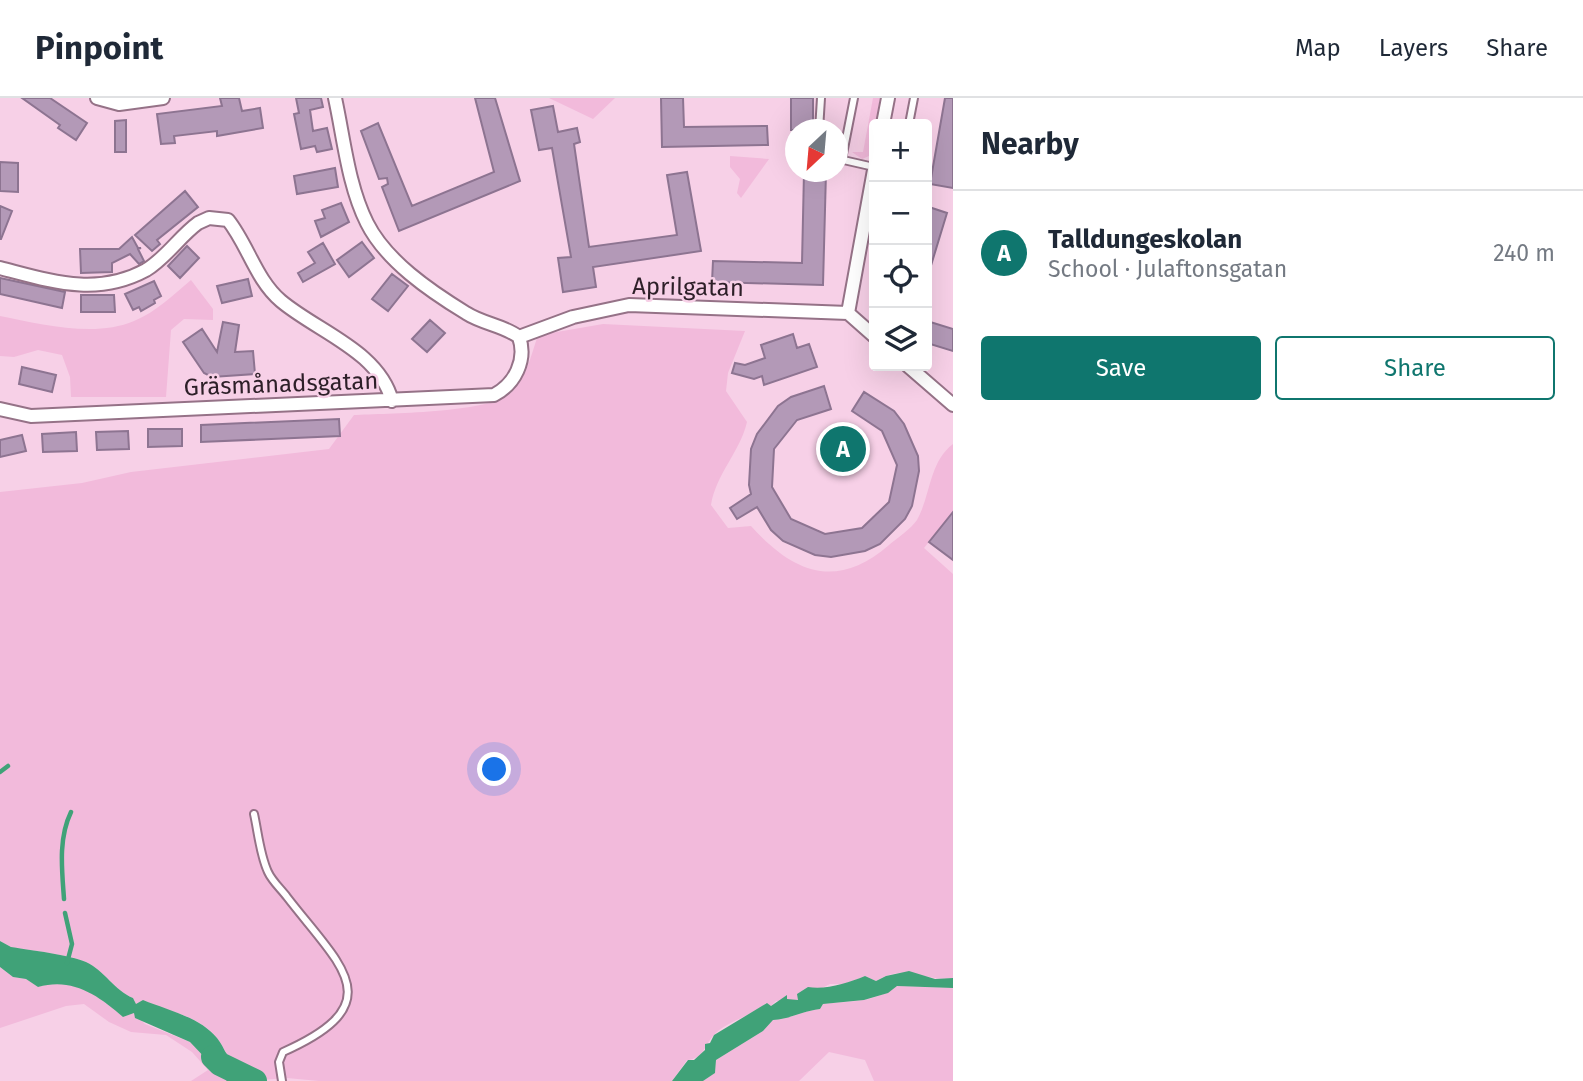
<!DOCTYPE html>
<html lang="en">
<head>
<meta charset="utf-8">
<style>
  body { margin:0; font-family:"Fira Sans",sans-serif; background:#f2f2f3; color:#1f2937 }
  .controls { position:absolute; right:21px; top:21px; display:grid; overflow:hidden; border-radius:7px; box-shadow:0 7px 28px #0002 }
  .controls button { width:63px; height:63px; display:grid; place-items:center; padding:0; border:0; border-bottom:2px solid #e0e1e3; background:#fff; color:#1f2937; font:35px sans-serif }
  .compass { position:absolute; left:785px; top:21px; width:63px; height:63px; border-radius:50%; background:#fff; box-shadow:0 7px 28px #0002; rotate:206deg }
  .you { position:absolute; left:495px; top:672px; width:24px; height:24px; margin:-18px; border:5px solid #fff; border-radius:50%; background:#1a73e8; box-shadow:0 0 0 10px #1a73e833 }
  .badge { display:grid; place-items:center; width:46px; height:46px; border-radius:50%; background:#0f766e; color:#fff; font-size:23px; font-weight:700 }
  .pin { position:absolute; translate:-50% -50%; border:4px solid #fff; box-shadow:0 2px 7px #0006 }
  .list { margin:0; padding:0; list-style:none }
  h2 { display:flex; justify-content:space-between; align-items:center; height:91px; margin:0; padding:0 28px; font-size:30px }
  h2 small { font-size:23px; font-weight:400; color:#747a83 }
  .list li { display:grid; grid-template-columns:46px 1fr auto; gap:21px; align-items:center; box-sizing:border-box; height:126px; padding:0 28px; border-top:2px solid #e0e1e3 }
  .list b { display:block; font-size:26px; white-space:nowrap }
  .list p { margin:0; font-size:23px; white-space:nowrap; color:#747a83 }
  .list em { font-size:23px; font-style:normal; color:#747a83 }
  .actions { display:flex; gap:14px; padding:21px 28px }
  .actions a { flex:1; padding:16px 0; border:2px solid #0f766e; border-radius:7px; text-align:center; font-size:24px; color:#0f766e }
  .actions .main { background:#0f766e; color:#fff }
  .icon { flex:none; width:38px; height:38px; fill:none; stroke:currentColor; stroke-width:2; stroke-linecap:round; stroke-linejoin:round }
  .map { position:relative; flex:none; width:953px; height:983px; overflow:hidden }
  header { display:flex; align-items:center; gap:42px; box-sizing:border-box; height:98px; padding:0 35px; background:#fff; border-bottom:2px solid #e0e1e3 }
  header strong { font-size:33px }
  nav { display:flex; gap:38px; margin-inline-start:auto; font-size:24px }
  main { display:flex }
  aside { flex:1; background:#fff }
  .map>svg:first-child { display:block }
</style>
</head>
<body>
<header>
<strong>Pinpoint</strong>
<nav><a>Map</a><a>Layers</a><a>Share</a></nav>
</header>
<main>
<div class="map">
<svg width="953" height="983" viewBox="0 0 953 983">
  <rect width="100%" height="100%" fill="#f7d0e7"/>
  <path fill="#f2badb" d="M549,0H615L593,21Z
    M873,0H880L869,58L862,61L852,54H863Z
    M730,58L769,61L741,100L737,95L740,81L730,69Z
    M191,182L213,211V222L184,221L171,232L166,299H71L70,279L62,257L38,252L14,259L0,258V218C40,226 95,240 134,223C156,214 173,197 191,182Z
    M603,226L745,233L728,275L726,293L747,324C740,354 716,376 711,407L728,430L751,428C794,476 837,492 889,447C897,440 911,431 917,422C931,397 929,364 953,346V414L924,450L953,476V880C923,884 907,864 876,883L865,878L846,886H830L798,902L776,903L771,908L766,905C752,918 725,924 714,937C705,946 704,961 687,962L672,983H319L287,980L248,983C232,976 228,954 217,940C199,917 163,910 136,906L133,900C114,892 105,873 86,864C70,857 29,852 11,849L0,843V394L82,385L131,374L329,351L354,317C387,315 493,315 512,294C526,280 531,258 537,240L551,235Z
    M0,869L13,879L26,881L38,889C72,879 98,896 123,919L134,915L145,926L190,944L227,983H191L208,972L192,954L166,937L131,934L109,924L84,906L66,908L0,930Z
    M897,888L953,890V983H874L865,962L829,954L799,983H703L715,975L716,962L763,933L773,922C791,921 802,913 820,911L823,906C848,903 875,905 897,888Z"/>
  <path fill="#40a278" d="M0,843L11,849C30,852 70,857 86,864C105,873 114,892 133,900L136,906L143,902C167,912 200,919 217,940C228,954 232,976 248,983H227L190,944L135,920L134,915L123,919C98,897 72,879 38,889L26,881L13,879L0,869Z
    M909,873L935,881L953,880V890L897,888L888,895L864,902L823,906L820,911C802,913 791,921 773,922L763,933L716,962L715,975L703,983H672L688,962H694L705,952V946L710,945L714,937L767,905L771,908L787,897V901L798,902L797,896L808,889C826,892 848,885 865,878L876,883L886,878Z"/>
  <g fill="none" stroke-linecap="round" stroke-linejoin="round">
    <path stroke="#40a278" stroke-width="4.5" d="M0,674L8,668
      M64,801C62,772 58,741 71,714
      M65,815L72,846L67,865"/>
    <path stroke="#40a278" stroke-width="24" d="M213,959L220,966L255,983"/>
  </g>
  <path fill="#b399b7" stroke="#8d7491" stroke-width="2" d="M22,0H50L87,25L76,42L58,30L60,27Z
    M220,0H239L242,13L260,10L263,30L217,38V33L174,38L175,45L161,46L157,16L222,8Z
    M296,0H321L323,9L310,12L313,33L327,30L332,51L317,54L315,48L301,51L294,16L299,15Z
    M475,0H495L520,83L399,133L382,89L388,86L387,80L379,81L361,33L378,25L412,108L494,74Z
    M661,0H683L684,29L767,28L768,47L662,49Z
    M791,0H813V32H791Z
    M945,0H953V90L930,86Z
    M553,8L558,34L577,30L580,44L574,46L589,149L677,137L667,77L687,74L701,153L593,169L596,189L563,194L558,160L571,159L552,50L539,52L531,12Z
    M126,22V54H115V23Z
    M0,64L18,65V94L0,93Z
    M335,70L338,89L297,96L294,78Z
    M804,74H826L823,187L712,184L713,163L802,165Z
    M185,93L198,109L157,142L160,146L152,153L135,137Z
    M341,105L349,124L321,139L315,123L325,120L322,112Z
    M0,108L12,113L1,141H0Z
    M929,109L947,115L929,174H927Z
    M132,139L138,150H141L138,151L144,163L139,166L130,156L112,165V174L81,175L80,151H119Z
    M362,144L374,160L349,179L337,162Z
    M323,145L335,166L303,184L298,175L315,165L308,154Z
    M187,148L199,160L180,180L168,168Z
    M392,176L408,188L388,213L372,201Z
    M0,180L65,194L62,210L0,196Z
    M248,181L252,198L222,205L217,188Z
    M154,183L161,198L154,202L155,205L141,213L139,209L133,212L125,196Z
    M81,197H114L115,214H81Z
    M430,222L445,235L427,254L412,241Z
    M927,223L953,231V253L927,245Z
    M223,224L239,227L235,254L253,253L255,276L212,279L204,275L183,244L202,231L217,254Z
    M793,236L797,250L809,246L817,269L764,287L762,278L754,281L732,275L735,265L745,267L765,260L761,247Z
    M22,269L56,277L52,294L19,286Z
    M824,288L831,311L797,322L774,351L772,389L791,421L825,436L862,430L889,404L897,367L882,333L852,313L864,294L894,313L904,326L918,358L919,373L912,408L905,421L880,446L865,453L831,459L815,457L783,443L771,432L757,409L737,421L730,410L751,396L749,387L751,351L757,336L778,308L791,299Z
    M339,321L340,338L201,344V327Z
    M148,331H182V348L148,349Z
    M128,333L129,351L97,352L96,334Z
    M76,334L77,353L43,354L42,336Z
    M22,337L26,353L0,359V342Z
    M953,414V462L929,444Z"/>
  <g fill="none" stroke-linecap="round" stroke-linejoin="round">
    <g stroke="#957287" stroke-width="10">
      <path id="lane" d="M909,26L914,0
        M819,32L821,0
        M839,61L874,69
        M842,61L854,0
        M254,716C258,734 260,757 268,774C272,783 281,791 287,799C341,869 393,905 283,954L279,964L282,983"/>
    </g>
    <g stroke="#957287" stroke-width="16">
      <path id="street" d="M97,0L119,6L163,0
        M335,0C344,41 348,87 367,125C386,163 430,193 466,215C483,226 503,227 519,239
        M883,26L888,0
        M0,170C51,183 96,199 146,172C166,160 180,138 198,125L209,120L228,122C248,147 256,182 281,203C318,234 379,253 392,303
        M848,215L874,72
        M848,215L874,238
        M519,239L573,219L629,207L848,215
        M908,268L953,307
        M0,311L31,318L494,297C515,286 527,262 519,239"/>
    </g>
    <use href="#lane" stroke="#fff" stroke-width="6"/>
    <use href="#street" stroke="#fff" stroke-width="12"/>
  </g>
  <g text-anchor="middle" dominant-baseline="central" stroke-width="5" stroke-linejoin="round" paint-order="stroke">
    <g font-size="24" fill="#2d1f28" stroke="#f7d0e7">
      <text transform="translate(688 189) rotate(1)">Aprilgatan</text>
      <text transform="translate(281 286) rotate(-2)">Gräsmånadsgatan</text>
    </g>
  </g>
</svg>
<div class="controls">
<button>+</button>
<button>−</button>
<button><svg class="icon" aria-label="locate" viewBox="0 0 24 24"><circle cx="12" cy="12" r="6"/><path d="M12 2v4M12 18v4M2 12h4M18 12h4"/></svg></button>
<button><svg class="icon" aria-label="layers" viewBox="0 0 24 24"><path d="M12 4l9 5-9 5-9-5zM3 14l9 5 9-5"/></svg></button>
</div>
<svg class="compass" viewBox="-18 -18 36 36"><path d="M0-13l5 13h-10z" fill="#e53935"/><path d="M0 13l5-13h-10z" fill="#747a83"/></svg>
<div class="you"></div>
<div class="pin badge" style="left:843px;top:351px">A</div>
</div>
<aside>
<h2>Nearby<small></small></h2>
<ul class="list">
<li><span class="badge">A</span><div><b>Talldungeskolan</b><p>School · Julaftonsgatan</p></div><em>240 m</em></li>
</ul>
<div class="actions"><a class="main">Save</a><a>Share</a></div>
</aside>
</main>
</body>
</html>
